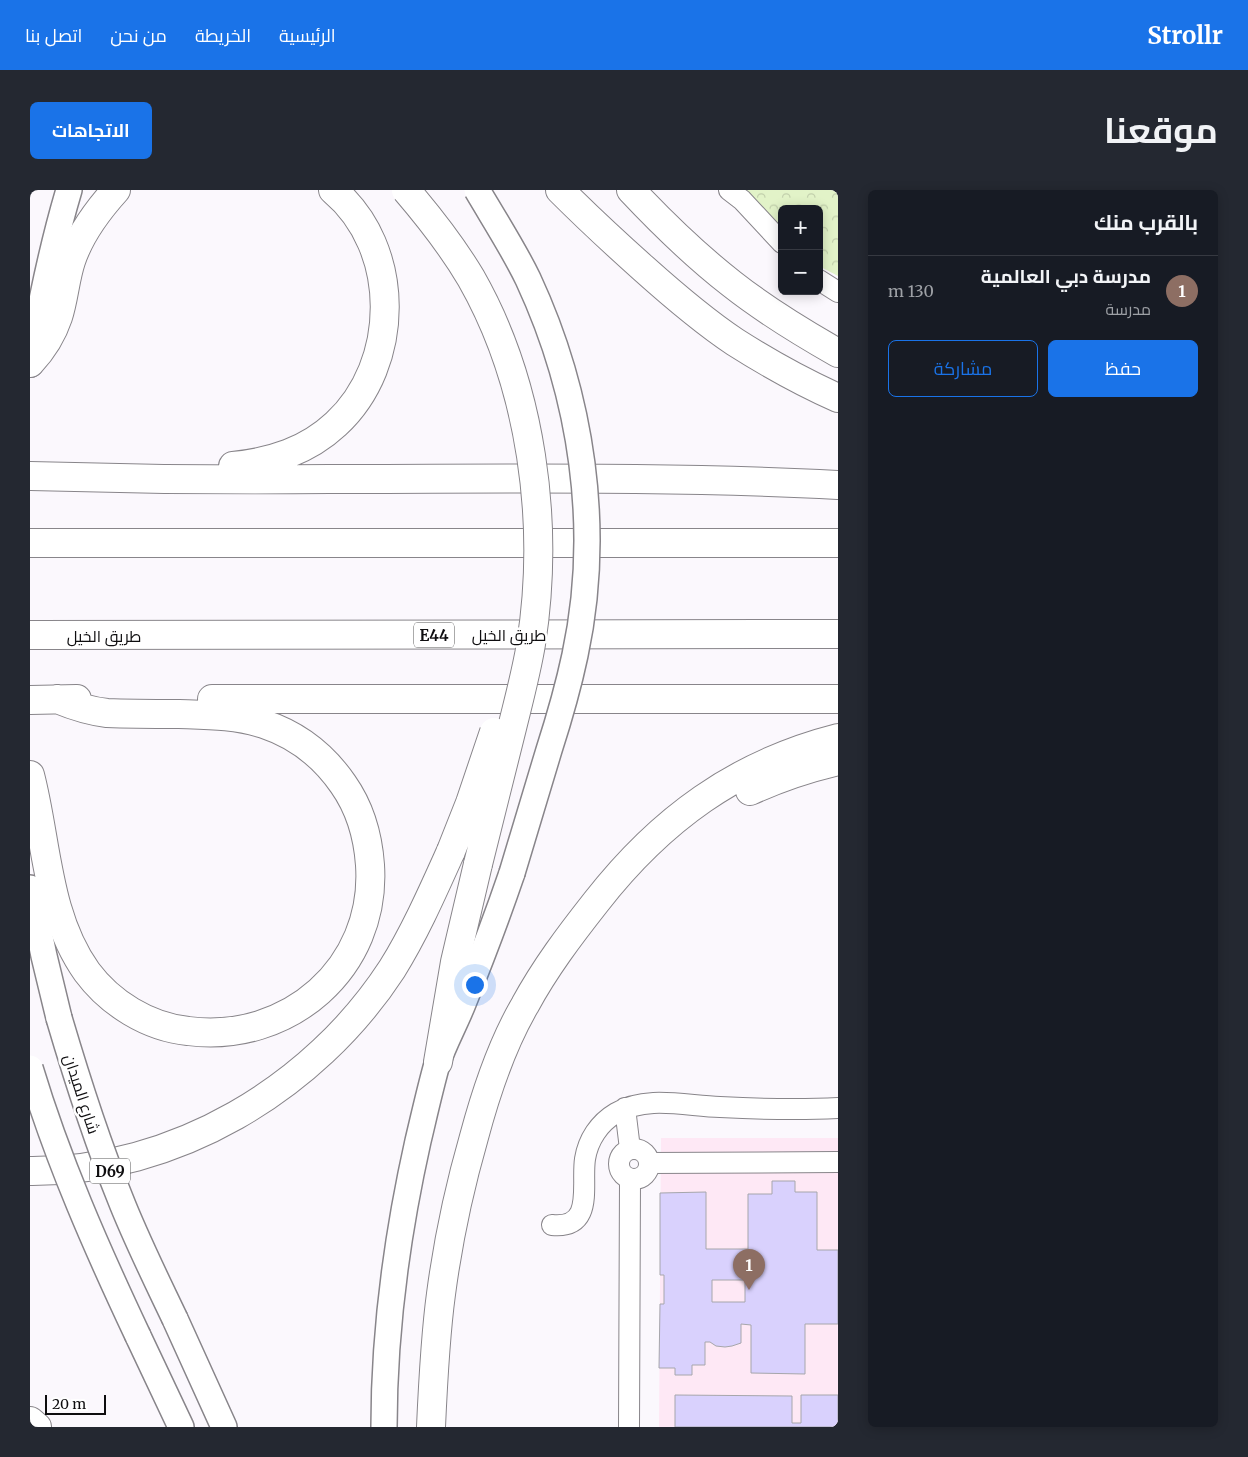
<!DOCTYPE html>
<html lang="ar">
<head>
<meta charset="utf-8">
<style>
  body { margin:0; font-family:Merriweather,Cairo,serif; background:#242831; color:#f1f3f6; direction:rtl }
  .controls { position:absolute; right:15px; top:15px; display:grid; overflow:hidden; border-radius:8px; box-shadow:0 2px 12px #0003 }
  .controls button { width:45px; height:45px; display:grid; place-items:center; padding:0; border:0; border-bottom:1px solid #363941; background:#171b24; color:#f1f3f6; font:25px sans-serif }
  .scale { position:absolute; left:15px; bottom:12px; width:61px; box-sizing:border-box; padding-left:5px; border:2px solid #0e0d0f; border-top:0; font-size:14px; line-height:18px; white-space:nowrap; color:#0e0d0f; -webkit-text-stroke:4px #fff; paint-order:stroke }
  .you { position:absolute; left:444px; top:794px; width:18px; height:18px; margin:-12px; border:4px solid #fff; border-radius:50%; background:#1a73e8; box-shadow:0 0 0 8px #1a73e833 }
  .badge { display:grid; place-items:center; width:32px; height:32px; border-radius:50%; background:#1a73e8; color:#fff; font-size:16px; font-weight:700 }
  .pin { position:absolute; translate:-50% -41px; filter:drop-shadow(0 1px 2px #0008) }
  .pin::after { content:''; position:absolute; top:26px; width:18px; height:15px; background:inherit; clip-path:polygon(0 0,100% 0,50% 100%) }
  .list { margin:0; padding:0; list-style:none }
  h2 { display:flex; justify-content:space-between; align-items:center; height:65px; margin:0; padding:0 20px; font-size:21px }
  h2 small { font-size:16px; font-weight:400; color:#9ea1a6 }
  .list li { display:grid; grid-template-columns:32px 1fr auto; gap:15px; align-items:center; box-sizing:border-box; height:70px; padding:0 20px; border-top:1px solid #363941 }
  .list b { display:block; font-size:19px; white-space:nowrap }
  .list p { margin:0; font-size:16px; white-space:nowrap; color:#9ea1a6 }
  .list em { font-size:16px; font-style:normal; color:#9ea1a6 }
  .actions { display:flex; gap:10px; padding:15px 20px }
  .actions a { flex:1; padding:11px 0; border:1px solid #1a73e8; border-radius:8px; text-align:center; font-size:18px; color:#1a73e8 }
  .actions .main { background:#1a73e8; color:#fff }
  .map { position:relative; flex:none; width:808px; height:1237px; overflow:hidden; direction:ltr; border-radius:8px }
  header { display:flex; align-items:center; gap:30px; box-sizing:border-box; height:70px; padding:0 25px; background:#1a73e8; color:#fff }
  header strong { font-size:24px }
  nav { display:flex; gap:28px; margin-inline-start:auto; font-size:18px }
  .intro { display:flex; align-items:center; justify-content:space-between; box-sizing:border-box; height:120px; padding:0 30px }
  h1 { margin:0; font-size:35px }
  .button { padding:12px 22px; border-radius:8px; background:#1a73e8; color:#fff; font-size:18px; font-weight:700 }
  main { display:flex; gap:30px; padding:0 30px }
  aside { flex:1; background:#171b24; border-radius:8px; box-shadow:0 2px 12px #0003 }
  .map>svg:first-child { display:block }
</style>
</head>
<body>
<header>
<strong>Strollr</strong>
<nav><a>الرئيسية</a><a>الخريطة</a><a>من نحن</a><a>اتصل بنا</a></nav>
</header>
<div class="intro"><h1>موقعنا</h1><a class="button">الاتجاهات</a></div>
<main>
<aside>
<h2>بالقرب منك<small></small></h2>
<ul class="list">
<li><span class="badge" style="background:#8d6e63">1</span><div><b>مدرسة دبي العالمية</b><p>مدرسة</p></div><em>130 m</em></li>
</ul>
<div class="actions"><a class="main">حفظ</a><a>مشاركة</a></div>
</aside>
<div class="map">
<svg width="808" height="1237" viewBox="0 0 808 1237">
  <defs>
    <pattern id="forest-crowns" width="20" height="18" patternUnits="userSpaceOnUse" patternTransform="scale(1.25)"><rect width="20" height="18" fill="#e2f3c8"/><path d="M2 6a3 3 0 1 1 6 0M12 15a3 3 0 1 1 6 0" fill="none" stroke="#c1cfab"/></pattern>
  </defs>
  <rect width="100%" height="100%" fill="#fbf8fd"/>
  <path fill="#fee8f5" d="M631,948H808V1237H629Z"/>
  <path fill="url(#forest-crowns)" d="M708,0H808V86L789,76V19H752V47Z"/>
  <path fill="#d9d1fd" stroke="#a6a6ab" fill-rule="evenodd" d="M742,991H765V1002H787V1060H808V1134H775V1184L721,1183V1135L711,1134V1153L702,1156L695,1157L686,1156L680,1152H675V1175H662V1185H645V1178H629L630,1114H634V1085H630V1003L676,1002V1059H718V1004H742ZM682,1090H715V1112H682Z
    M645,1205L762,1206V1233H771V1205H808V1237H645Z"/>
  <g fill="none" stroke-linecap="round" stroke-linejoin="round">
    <g stroke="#88858a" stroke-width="22">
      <path id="minor" d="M699,0L712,10L752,53
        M789,90L808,102
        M595,918L600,959
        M589 974a15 15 0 1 1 30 0a15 15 0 1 1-30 0Z
        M619,973L808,972
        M522,1035C565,1039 551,995 555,969C558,950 569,933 586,923C617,905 656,916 690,917C729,919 769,920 808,918
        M599,1237L600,990"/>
    </g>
    <g stroke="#88858a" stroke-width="28">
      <path id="major" d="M0,174C10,116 22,57 39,0
        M0,698L14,766L29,828
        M145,1129L194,1237
        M108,1146L151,1237
        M354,1237C354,1141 367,1045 388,951C394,926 400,899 407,874C414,853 426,832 434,811C451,769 467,727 482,683"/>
    </g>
    <g stroke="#88858a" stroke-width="30">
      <path id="highway" d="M530,0C557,27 585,53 613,78C642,104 672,130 705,152C738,173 772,192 808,208
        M601,0C632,33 666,66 702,94C735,120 771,142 808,163
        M0,173C13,159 22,145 28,127C34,109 35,89 41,71C50,44 67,21 86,0
        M203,276C242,272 277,261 306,234C371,174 372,58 303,0
        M0,286C100,289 200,290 300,289C470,289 639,286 808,295
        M0,353H808
        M0,445L808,444
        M182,509H808
        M0,510L47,509
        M0,585C17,650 16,725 57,782C80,813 118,837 158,841C258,854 347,778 340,675C338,646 330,618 313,594C293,565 267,545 234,534C206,525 178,525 149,524C125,524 101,524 77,523C59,521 44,516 27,509
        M720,601C748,588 778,578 808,571
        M408,872L425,772L448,674
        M0,981C144,982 284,899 362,779C385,742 403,701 421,661
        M0,1231L7,1237
        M401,1237C403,1192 405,1148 411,1104C418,1051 429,999 444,947C456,902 471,856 495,815C515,778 540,745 566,712C630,630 706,574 808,548"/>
    </g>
    <use href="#minor" stroke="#fff" stroke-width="20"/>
    <use href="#major" stroke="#fff" stroke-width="25"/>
    <use href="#highway" stroke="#fff" stroke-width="28"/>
    <g stroke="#88858a" stroke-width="28" stroke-linecap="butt">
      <path id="major-bridge" d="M447,0C464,29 483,58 498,89C552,205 572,339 545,465C538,498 529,529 519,560C507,601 494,642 482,683
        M29,828C47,889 66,949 90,1008C106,1049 126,1089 145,1129
        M0,878C28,971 67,1059 108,1146"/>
    </g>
    <g stroke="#88858a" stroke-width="30" stroke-linecap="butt">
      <path id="highway-bridge" d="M376,0C400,28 422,56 441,88C502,195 520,333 501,454C496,484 488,513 481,542C470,586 459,630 448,674
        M421,661L440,613L464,542"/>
    </g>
    <use href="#major-bridge" stroke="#fff" stroke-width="25"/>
    <use href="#highway-bridge" stroke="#fff" stroke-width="28"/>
  </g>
  <g text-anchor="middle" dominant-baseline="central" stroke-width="5" stroke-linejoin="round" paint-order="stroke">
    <g fill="#fff" stroke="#565657" stroke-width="1">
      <rect x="384" y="432.5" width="40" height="25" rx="4"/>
      <rect x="60" y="968.5" width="40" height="25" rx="4"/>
    </g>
    <g font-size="15" font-weight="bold" fill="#0e0d0f">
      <text x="404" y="445">E44</text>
      <text x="80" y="981">D69</text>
    </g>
    <g font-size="16" fill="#0e0d0f" stroke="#fff">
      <text x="479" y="445">طريق الخيل</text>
      <text x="74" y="446">طريق الخيل</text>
      <text transform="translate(52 904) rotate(72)">شارع الميدان</text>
    </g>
  </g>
</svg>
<div class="controls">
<button>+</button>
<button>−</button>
</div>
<div class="scale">20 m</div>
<div class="you"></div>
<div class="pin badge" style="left:719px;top:1100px;background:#8d6e63">1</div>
</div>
</main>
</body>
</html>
